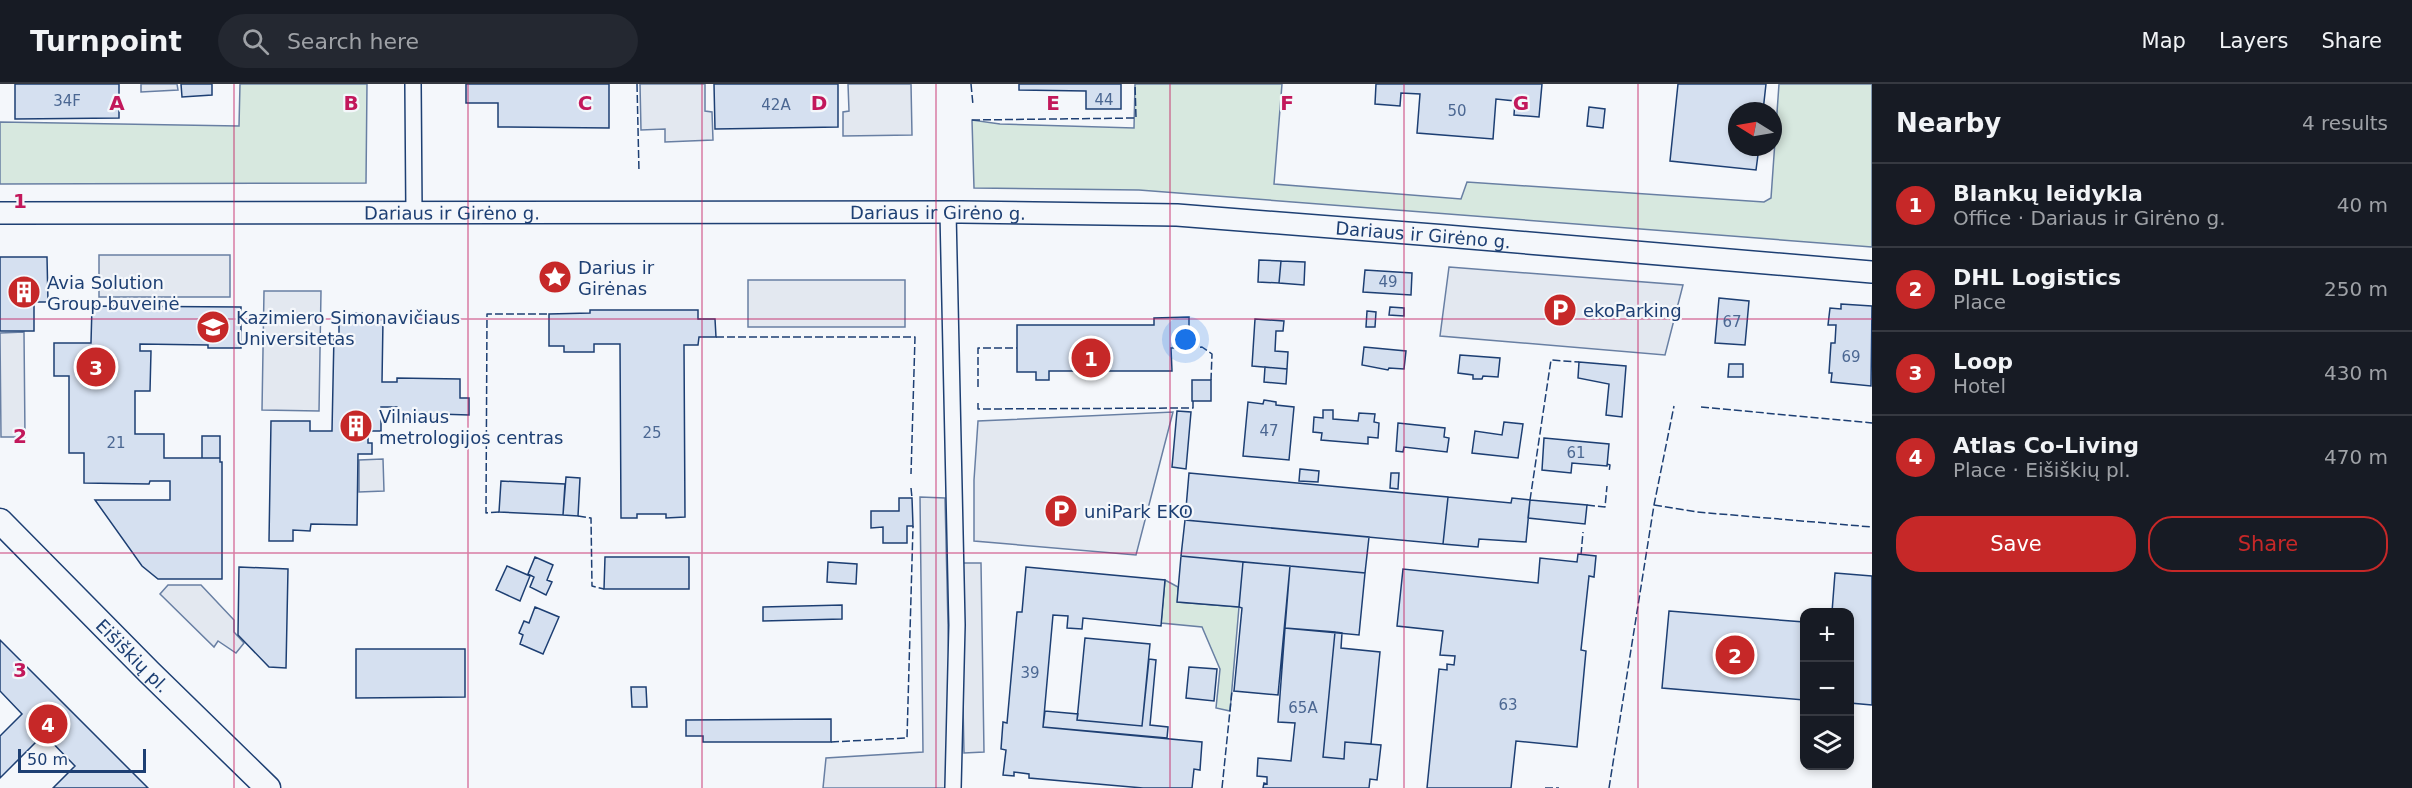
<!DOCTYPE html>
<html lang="en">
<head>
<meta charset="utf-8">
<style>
  body { margin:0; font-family:"DejaVu Sans",sans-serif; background:#242831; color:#f1f3f6 }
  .controls { position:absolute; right:18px; bottom:18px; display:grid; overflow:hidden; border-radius:12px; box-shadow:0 3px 9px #0003 }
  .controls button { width:54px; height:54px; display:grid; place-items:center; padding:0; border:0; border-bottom:2px solid #363941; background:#171b24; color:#f1f3f6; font:30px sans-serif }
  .compass { position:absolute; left:1728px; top:18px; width:54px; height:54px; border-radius:50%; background:#171b24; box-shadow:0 3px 9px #0003; rotate:281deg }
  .scale { position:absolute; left:18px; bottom:15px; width:128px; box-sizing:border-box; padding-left:6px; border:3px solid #1d3f73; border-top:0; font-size:16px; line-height:21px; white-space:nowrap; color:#1d3f73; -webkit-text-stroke:4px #f4f7fb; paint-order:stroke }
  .you { position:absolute; left:1186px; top:256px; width:21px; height:21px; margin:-15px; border:4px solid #fff; border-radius:50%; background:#1a73e8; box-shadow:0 0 0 9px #1a73e833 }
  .badge { display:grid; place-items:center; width:39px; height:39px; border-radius:50%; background:#c62828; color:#fff; font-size:20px; font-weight:700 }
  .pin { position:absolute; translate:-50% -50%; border:3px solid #fff; box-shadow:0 2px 6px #0006 }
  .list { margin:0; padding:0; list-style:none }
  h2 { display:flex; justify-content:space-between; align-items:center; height:78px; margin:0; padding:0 24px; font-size:26px }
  h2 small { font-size:20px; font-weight:400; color:#9ea1a6 }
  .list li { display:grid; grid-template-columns:39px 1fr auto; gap:18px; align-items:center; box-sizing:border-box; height:84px; padding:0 24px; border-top:2px solid #363941 }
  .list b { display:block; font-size:22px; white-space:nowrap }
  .list p { margin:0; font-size:20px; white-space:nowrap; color:#9ea1a6 }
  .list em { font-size:20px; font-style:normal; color:#9ea1a6 }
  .actions { display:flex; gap:12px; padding:18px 24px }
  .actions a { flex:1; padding:14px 0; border:2px solid #c62828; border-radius:24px; text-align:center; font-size:21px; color:#c62828 }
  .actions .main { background:#c62828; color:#fff }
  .icon { flex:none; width:33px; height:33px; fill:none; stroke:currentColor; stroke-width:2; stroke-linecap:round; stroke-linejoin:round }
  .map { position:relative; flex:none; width:1872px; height:704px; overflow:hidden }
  header { display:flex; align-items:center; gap:36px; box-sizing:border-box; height:84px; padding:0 30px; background:#171b24; border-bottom:2px solid #363941 }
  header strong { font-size:28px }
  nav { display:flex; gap:33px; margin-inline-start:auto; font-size:21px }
  .search { width:420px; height:54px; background:#242831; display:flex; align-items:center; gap:15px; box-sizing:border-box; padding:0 21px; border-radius:33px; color:#9ea1a6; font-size:22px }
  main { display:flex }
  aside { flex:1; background:#171b24 }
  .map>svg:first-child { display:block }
</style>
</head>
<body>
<header>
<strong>Turnpoint</strong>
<div class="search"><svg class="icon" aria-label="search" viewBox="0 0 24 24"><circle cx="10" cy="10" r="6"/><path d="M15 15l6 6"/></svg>Search here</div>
<nav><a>Map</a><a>Layers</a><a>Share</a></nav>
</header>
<main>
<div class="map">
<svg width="1872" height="704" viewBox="0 0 1872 704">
  <rect width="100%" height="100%" fill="#f4f7fb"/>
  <path fill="#d7e8df" stroke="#687fa3" stroke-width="1.5" d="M240,0H367L366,99L0,100V38L239,42Z
    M1135,0H1282L1274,100L1461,115L1467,98L1764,118L1771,114L1779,0H1872V163L1139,106L974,104L972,36L1000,40L1134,44Z
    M1165,496L1178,503V518L1239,523L1230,627L1216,624L1220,585L1202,543L1161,539Z"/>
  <path fill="#e3e8f0" stroke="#687fa3" stroke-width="1.5" d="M141,0H177L178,6L141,8Z
    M640,0H705V27L712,28L713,56L665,58V45L641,46Z
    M848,0H911L912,51L843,52V28L849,27Z
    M99,171H230V213H99Z
    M1449,183L1683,201L1665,271L1440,252Z
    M748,196H905V243H748Z
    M264,207H321L319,327L262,326Z
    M24,248L25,353H1L0,249Z
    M1173,328L1136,471L974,457V396L978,337Z
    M383,375L384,407L359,408V376Z
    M920,413L945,414L951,667L947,704H823L826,674L923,668Z
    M960,479H981L984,668L964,669Z
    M168,501H201L234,536V548L244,559L236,569L218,557L214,563L160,510Z"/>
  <path fill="#d5e0f0" stroke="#1d3f73" stroke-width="1.5" d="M15,0H119V34L15,35Z
    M181,0H212V11L182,13Z
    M466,0H609V44L498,43V19H466Z
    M714,0H838V43L715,45Z
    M1019,0H1121V25H1086V7L1019,6Z
    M1376,0H1542L1539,33L1514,31L1515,17L1496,15L1493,55L1417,49L1420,10L1401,9L1400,22L1375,20Z
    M1678,0H1766L1763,27H1737V63H1759L1756,86L1670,77Z
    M1589,23L1605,25L1603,44L1587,42Z
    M0,173H47L48,218H34V247H0Z
    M1259,176L1281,177L1279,199L1258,198Z
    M1281,177L1305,178L1304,201L1279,199Z
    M1365,186L1412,189L1411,211L1363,208Z
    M1719,214L1749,217L1745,261L1715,259Z
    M1841,220L1872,222L1871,302L1831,298L1832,289H1829L1831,259H1835L1836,241H1828L1830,224L1841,225Z
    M92,222L241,223V264H208V261L140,260V267H151L150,307H135V350H164V374H220V378H222V495H158L142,482L95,416H170V397H150L149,400L84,399V369H69V292H54V259H91Z
    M1390,223L1404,224V232L1389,231Z
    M590,226H698V235H715L716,253H699L698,261H684L685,433L666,434V430H637V434H621L620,260H594V268H564V262H549V230L590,229Z
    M1367,227L1376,228L1375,243H1366Z
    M339,229H362V236H383L382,298H397V294L460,295V314H469V331L438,330V335H397V323H381V347H368V359H372V370H358L357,441L311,440L310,447L293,446V457H269L271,337H310V347H332L334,251H339Z
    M1189,233V264H1171L1172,287H1049V296H1036V288H1017V241H1154V234Z
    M1255,235L1284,237L1283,247H1276L1275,267L1288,268L1287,285L1252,282Z
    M1364,263L1406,267L1404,285L1389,284L1388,286L1362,281Z
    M1460,271L1500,274L1498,293L1483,292L1482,295H1473V291L1458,289Z
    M1579,278L1626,282L1622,333L1606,331L1609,300L1578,294Z
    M1729,280H1743V293H1728Z
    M1265,283L1287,285L1286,300L1264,298Z
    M1192,296H1211V317H1192Z
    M1264,316L1276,318V321L1294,323L1289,376L1243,372L1248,318L1263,320Z
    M1323,326H1333V335L1358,337L1359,329L1375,330L1374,338L1379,339L1378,354L1368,353V360L1321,356L1322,349L1313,348L1314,333L1323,334Z
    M1177,327L1191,328L1186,385L1172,383Z
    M1504,338L1523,340L1518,374L1472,369L1475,347L1502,351Z
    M1398,339L1445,344L1444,353L1449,354L1447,368L1404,363L1403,368L1396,367Z
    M202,352H220V374H202Z
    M1544,354L1609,360L1607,382L1572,379L1571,389L1542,386Z
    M1300,385L1319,387L1318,398L1299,397Z
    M1189,389L1448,413L1443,460L1185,436Z
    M1391,389H1399L1398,405L1390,404Z
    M566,393L580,394L578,432L563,431Z
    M501,397L565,400L563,431L499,428Z
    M1448,413L1511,419L1512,414L1530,416L1526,458L1479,455L1478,463L1443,460Z
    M899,414H912L913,442H907V459H883V443L871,444V427H899Z
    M1530,416L1587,421L1585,440L1528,434Z
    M1185,436L1369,453L1365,489L1181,472Z
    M1578,470L1596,472L1594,493L1589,492L1581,566L1586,567L1577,663L1516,657L1511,704H1427L1439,585L1447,586V580L1454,581L1455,572L1440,571L1443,547L1397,542L1403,485L1538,499L1540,474L1577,478Z
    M1181,472L1243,478L1239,523L1177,518Z
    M535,473L553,481L547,496L552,498L546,511L530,503L534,493L528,490Z
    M605,473H689V505H604Z
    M828,478L857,480L856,500L827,498Z
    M1243,478L1290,482L1278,611L1234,607L1242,524L1239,523Z
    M507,482L530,492L520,517L496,506Z
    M1290,482L1365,489L1359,551L1285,544Z
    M239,483L288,485L286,584L269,583L238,551Z
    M1026,483L1165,496L1161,542L1083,534L1082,545L1067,544L1068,532L1053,531L1043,643L1202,658L1200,686L1194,685L1192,704H1143L1029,694V690L1014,688V692L1003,691L1006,666L1001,665L1003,638L1007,639L1017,528H1022Z
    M1835,489L1872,492V621L1850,619V528H1832Z
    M842,521V535L763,537V523Z
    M535,523L559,533L543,570L520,560L523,551L519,549L524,537L529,539Z
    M1669,527L1804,538V616L1662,604Z
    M1285,544L1335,548L1323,673L1344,675L1345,658L1381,661L1377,696L1370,695L1369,704H1263L1264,699L1267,700V693L1257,692L1258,674L1291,677L1295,639L1278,638Z
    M1335,548L1342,549L1341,564L1380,568L1371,660L1345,658L1344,675L1323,673Z
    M1085,554L1150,560L1142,642L1077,636Z
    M0,556L148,704H53L75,682L44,650L0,694V652L22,630L0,607Z
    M356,565H465V613L356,614Z
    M1149,575L1156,576L1150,641L1168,643L1167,654L1043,643L1045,627L1078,630L1077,636L1142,642Z
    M1189,583L1217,585L1214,617L1186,614Z
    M631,603H646L647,623H632Z
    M831,635V658H703V652H686V636Z"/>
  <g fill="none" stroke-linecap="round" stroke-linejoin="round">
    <g stroke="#1d3f73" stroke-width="18">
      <path id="street" d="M413,0L414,128
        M948,128L957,541L953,704"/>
    </g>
    <g stroke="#1d3f73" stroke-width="24">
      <g id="secondary">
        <path id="s1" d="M0,129L961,128L1177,131L1446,152L1872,188"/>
      </g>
    </g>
    <g stroke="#1d3f73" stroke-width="27">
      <g id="primary">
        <path id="s2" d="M0,437L149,588L268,704"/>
      </g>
    </g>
    <use href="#street" stroke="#f4f7fb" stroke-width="15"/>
    <use href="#secondary" stroke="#f4f7fb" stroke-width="21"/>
    <use href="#primary" stroke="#f4f7fb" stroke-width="24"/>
    <path stroke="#1d3f73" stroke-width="1.5" stroke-dasharray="8 3" stroke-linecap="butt" d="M637,0L639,88
      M971,0L973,21
      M972,36L1136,34L1135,0
      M716,253H915L911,390
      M1189,264L1202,263L1212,270L1211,296
      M978,303V264H1017
      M978,319V325L1193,324V317
      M1701,323L1872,339
      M1607,380L1610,381L1609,388
      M911,404L912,414
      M1530,416L1551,276L1579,278
      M1587,421L1605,423L1607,402
      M1654,421L1697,428L1872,443
      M499,428L486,429L487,230H549
      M578,432L591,434L592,502L604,505
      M1581,471L1583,448
      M831,658L907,654L913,442
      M1222,704L1232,607H1234
      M1545,704H1559
      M1609,704L1654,421L1674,322"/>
  </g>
  <path fill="none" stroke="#c2185b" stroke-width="1.5" stroke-opacity="0.55" d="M234,0V704M468,0V704M702,0V704M936,0V704M1170,0V704M1404,0V704M1638,0V704M0,235H1872M0,469H1872"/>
  <defs>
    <g id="sight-disc" transform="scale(1.725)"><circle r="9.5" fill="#c62828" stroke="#f4f7fb"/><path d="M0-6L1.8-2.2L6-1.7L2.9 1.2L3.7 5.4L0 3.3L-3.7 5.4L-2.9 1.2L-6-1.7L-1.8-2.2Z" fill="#fff"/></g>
    <g id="building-disc" transform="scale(1.725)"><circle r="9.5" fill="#c62828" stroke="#f4f7fb"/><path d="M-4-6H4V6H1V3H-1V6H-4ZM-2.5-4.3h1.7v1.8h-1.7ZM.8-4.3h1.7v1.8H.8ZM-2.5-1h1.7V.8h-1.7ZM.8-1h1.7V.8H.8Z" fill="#fff"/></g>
    <g id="parking-disc" transform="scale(1.725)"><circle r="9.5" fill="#c62828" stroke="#f4f7fb"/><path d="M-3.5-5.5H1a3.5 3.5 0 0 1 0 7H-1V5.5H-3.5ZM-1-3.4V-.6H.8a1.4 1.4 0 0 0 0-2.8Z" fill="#fff"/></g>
    <g id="university-disc" transform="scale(1.725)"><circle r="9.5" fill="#c62828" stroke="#f4f7fb"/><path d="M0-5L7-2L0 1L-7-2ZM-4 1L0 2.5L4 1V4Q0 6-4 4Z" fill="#fff"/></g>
  </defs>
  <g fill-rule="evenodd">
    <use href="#sight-disc" x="555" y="193"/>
    <use href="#building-disc" x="24" y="208"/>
    <use href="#parking-disc" x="1560" y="226"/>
    <use href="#university-disc" x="213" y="243"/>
    <use href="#building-disc" x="356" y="342"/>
    <use href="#parking-disc" x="1061" y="427"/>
  </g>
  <g text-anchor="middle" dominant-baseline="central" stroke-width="4.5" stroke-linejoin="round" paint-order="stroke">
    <g font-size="15" fill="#4b6792">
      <text x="1104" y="16">44</text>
      <text x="67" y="17">34F</text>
      <text x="776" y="21">42A</text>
      <text x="1457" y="27">50</text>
      <text x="1388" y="198">49</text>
      <text x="1732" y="238">67</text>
      <text x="1851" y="273">69</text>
      <text x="1269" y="347">47</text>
      <text x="652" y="349">25</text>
      <text x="116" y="359">21</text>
      <text x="1576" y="369">61</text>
      <text x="1030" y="589">39</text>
      <text x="1508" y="621">63</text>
      <text x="1303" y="624">65A</text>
    </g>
    <g font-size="18" fill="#1d3f73" stroke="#f4f7fb">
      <text stroke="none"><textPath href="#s1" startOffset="452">Dariaus ir Girėno g.</textPath></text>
      <text stroke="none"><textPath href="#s1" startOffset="938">Dariaus ir Girėno g.</textPath></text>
      <text stroke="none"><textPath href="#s1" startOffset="1424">Dariaus ir Girėno g.</textPath></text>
      <text stroke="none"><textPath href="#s2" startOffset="189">Eišiškių pl.</textPath></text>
    </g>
    <g font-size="18" fill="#1d3f73" stroke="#f4f7fb" text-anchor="start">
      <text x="578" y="183">Darius ir<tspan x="578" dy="21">Girėnas</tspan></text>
      <text x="47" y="198">Avia Solution<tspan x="47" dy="21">Group buveinė</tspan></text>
      <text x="1583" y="226">ekoParking</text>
      <text x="236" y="233">Kazimiero Simonavičiaus<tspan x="236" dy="21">Universitetas</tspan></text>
      <text x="379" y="332">Vilniaus<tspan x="379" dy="21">metrologijos centras</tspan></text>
      <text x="1084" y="427">uniPark EKO</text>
    </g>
  </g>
  <g font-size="20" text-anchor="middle" font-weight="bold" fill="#c2185b" stroke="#f4f7fb" stroke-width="4.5" stroke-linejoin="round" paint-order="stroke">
    <text x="117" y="26">A</text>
    <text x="351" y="26">B</text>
    <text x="585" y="26">C</text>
    <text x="819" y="26">D</text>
    <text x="1053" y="26">E</text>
    <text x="1287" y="26">F</text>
    <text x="1521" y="26">G</text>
    <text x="20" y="124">1</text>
    <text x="20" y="359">2</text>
    <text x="20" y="593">3</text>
  </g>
</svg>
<div class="controls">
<button>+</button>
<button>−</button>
<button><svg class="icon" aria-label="layers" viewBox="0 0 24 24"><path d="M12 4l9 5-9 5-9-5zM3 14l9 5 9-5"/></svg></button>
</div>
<svg class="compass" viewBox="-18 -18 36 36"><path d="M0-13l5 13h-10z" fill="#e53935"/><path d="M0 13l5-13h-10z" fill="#9ea1a6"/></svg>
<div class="scale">50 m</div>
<div class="you"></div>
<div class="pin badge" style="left:1091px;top:274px">1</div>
<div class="pin badge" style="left:1735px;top:571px">2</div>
<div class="pin badge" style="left:96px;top:283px">3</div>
<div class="pin badge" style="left:48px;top:640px">4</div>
</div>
<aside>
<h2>Nearby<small>4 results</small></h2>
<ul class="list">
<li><span class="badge">1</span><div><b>Blankų leidykla</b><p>Office · Dariaus ir Girėno g.</p></div><em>40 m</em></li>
<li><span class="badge">2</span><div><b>DHL Logistics</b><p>Place</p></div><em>250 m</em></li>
<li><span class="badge">3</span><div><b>Loop</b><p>Hotel</p></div><em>430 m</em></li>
<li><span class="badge">4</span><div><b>Atlas Co-Living</b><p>Place · Eišiškių pl.</p></div><em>470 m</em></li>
</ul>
<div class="actions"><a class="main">Save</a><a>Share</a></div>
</aside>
</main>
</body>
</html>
